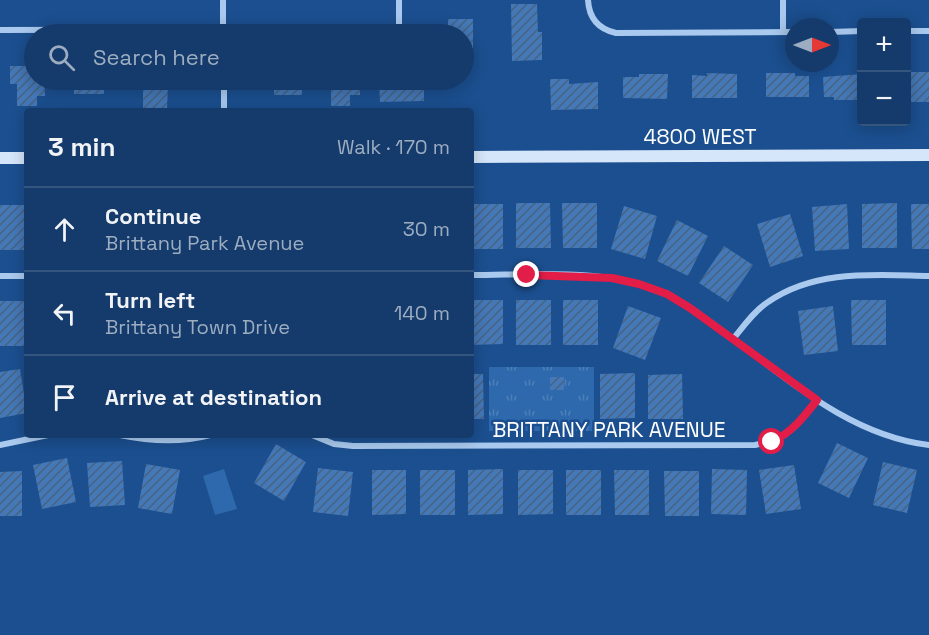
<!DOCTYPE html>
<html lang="en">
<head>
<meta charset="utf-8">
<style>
  body { margin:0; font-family:"Space Grotesk",sans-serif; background:#214673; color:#f1f3f6 }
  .controls { position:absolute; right:18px; top:18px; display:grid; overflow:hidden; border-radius:6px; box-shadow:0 3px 15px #0003 }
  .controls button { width:54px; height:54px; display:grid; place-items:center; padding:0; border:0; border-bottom:2px solid #33557e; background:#143b6b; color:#f1f3f6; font:30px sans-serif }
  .compass { position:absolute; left:785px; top:18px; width:54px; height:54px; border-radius:50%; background:#143b6b; box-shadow:0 3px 15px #0003; rotate:90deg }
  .stop { position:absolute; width:18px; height:18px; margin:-14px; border:4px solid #e11d48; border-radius:50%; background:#fff }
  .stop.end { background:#e11d48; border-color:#fff; box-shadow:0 2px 6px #0008 }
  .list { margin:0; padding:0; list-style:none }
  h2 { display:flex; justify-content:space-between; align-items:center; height:78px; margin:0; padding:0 24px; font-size:26px }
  h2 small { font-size:20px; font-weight:400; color:#9dadc1 }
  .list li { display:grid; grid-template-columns:39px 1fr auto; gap:18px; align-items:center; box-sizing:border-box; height:84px; padding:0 24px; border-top:2px solid #33557e }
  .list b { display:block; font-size:22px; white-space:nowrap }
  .list p { margin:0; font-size:20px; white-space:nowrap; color:#9dadc1 }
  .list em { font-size:20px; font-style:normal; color:#9dadc1 }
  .icon { flex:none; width:33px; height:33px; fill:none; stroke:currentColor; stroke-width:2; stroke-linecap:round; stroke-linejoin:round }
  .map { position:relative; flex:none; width:929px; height:635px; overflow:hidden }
  .search { position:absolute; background:#143b6b; box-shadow:0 3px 15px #0003; left:24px; top:24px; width:450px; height:66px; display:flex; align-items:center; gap:15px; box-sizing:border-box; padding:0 21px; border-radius:33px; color:#9dadc1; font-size:22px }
  .panel { position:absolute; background:#143b6b; box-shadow:0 3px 15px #0003; left:24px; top:108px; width:450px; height:330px; border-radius:6px }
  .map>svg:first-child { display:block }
</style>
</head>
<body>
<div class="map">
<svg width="929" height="635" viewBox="0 0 929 635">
  <defs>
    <pattern id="park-tufts" width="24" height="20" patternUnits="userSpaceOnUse" patternTransform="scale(1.5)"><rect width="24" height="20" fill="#2e69ad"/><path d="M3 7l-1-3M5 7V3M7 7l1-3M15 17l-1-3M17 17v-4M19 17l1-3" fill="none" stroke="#4d80b9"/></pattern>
    <pattern id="building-hatch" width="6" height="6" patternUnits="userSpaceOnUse" patternTransform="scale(1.5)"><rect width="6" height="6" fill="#4478b7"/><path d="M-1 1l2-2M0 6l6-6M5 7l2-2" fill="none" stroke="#486282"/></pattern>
  </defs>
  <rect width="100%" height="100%" fill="#1b4f8f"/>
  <path fill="url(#park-tufts)" d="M489,367H594V431H489Z"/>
  <path fill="#2e69ad" d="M224,469L237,509L215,515L203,476Z"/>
  <path fill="url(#building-hatch)" d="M511,4H537L538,32H542V60L512,61Z
    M448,19H473V63H464V34H448Z
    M10,66H28V69H34V80H44L45,96H37V106H17V84H10Z
    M906,72H929V102H906Z
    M707,73L737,74V98H692V75L707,76Z
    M766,73H795V76H809V97H766Z
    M639,74H668L667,99L623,98V77H639Z
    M862,74V100H834V97H824L823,77Z
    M550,79H569V84L598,82V109L551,110Z
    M74,80H104V94H74Z
    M143,80H174V84H168L167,110H143Z
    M274,80H302V95H274Z
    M321,80H360V95H350V106H331V86H321Z
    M379,80H424V101L380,102Z
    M516,203H550L551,248H516Z
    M562,203H597V248H563Z
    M897,203V248H862V204Z
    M471,204H503V249H471Z
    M847,204L849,249L815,251L812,207Z
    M911,204H929V249H912Z
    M0,205H27V250H0Z
    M624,206L657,216L645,259L611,249Z
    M790,214L803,256L770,267L757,224Z
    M677,220L708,236L688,276L657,261Z
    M724,246L753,265L728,302L699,283Z
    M471,300H503V344L471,345Z
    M516,300H551V345H516Z
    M563,300H598V345H563Z
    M851,300H886V345H852Z
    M0,301H27V346H0Z
    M628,306L661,318L645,360L613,348Z
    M833,306L838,351L804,355L798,311Z
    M20,369L27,413L0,418V372Z
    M635,373V418L600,419V374Z
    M471,374H483L484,419H471Z
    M682,374L683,419H648V375Z
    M550,377H564V390H550Z
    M837,443L868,458L849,498L818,483Z
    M276,444L306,462L284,501L254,483Z
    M67,458L76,502L42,509L33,465Z
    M122,461L125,505L90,507L87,463Z
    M883,462L917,470L907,513L873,505Z
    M146,464L180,470L172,514L138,508Z
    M794,465L801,509L766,514L759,470Z
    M318,468L353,472L348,516L313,512Z
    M503,469V514L468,515V470Z
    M712,469L747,470L746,515L711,514Z
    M372,470H406V514L372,515Z
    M420,470H455V515H420Z
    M518,470H553V514L518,515Z
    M566,470H601V515H566Z
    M614,470H649V515H615Z
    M22,471V516H0V472Z
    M664,471H699V516H665Z"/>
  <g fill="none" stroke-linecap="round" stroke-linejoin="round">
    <path stroke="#a9c9ee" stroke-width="6" d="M223,0V34
      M588,0C589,18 598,29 616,33L794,32
      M783,0V32
      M0,30L399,29V0
      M906,31H929
      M830,32L862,31
      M224,80V111
      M471,275C532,275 613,267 668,295C687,304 704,318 721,330C785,376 847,435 929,445
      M0,276H27
      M733,339C744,326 754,311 768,302C816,269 874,275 929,276
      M120,435C149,441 180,443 210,435
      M312,435L334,444L353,446L755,445C788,439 798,425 817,400
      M0,445L48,435"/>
    <path stroke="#d6e6fa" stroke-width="12" d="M471,157L929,155
      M0,158H27"/>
  </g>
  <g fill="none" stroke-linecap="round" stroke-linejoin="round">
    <path stroke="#e11d48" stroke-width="8" d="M527,275L612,278L639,284L667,294L690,308L817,400C803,418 792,432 772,442"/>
  </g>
  <g text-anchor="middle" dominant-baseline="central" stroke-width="5" stroke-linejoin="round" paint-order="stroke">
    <g font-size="21" fill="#fff" stroke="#1b4f8f">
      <text x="700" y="136">4800 WEST</text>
      <text x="609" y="429">BRITTANY PARK AVENUE</text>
    </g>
  </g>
</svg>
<div class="controls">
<button>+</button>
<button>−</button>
</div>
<svg class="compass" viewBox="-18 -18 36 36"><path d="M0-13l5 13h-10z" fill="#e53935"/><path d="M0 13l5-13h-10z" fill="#9dadc1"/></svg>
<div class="stop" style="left:772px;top:442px"></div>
<div class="stop end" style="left:527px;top:275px"></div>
<div class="search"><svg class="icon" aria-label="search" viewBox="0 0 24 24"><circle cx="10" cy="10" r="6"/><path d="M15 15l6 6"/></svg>Search here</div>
<section class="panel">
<h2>3 min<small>Walk · 170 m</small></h2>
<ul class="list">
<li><svg class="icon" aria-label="ahead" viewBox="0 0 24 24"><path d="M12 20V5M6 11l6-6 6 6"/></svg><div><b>Continue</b><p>Brittany Park Avenue</p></div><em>30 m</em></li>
<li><svg class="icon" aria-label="left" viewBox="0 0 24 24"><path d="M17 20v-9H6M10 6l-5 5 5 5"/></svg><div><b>Turn left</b><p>Brittany Town Drive</p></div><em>140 m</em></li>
<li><svg class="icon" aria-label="arrive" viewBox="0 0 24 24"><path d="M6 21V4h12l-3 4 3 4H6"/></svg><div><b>Arrive at destination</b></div></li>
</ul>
</section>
</div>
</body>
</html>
